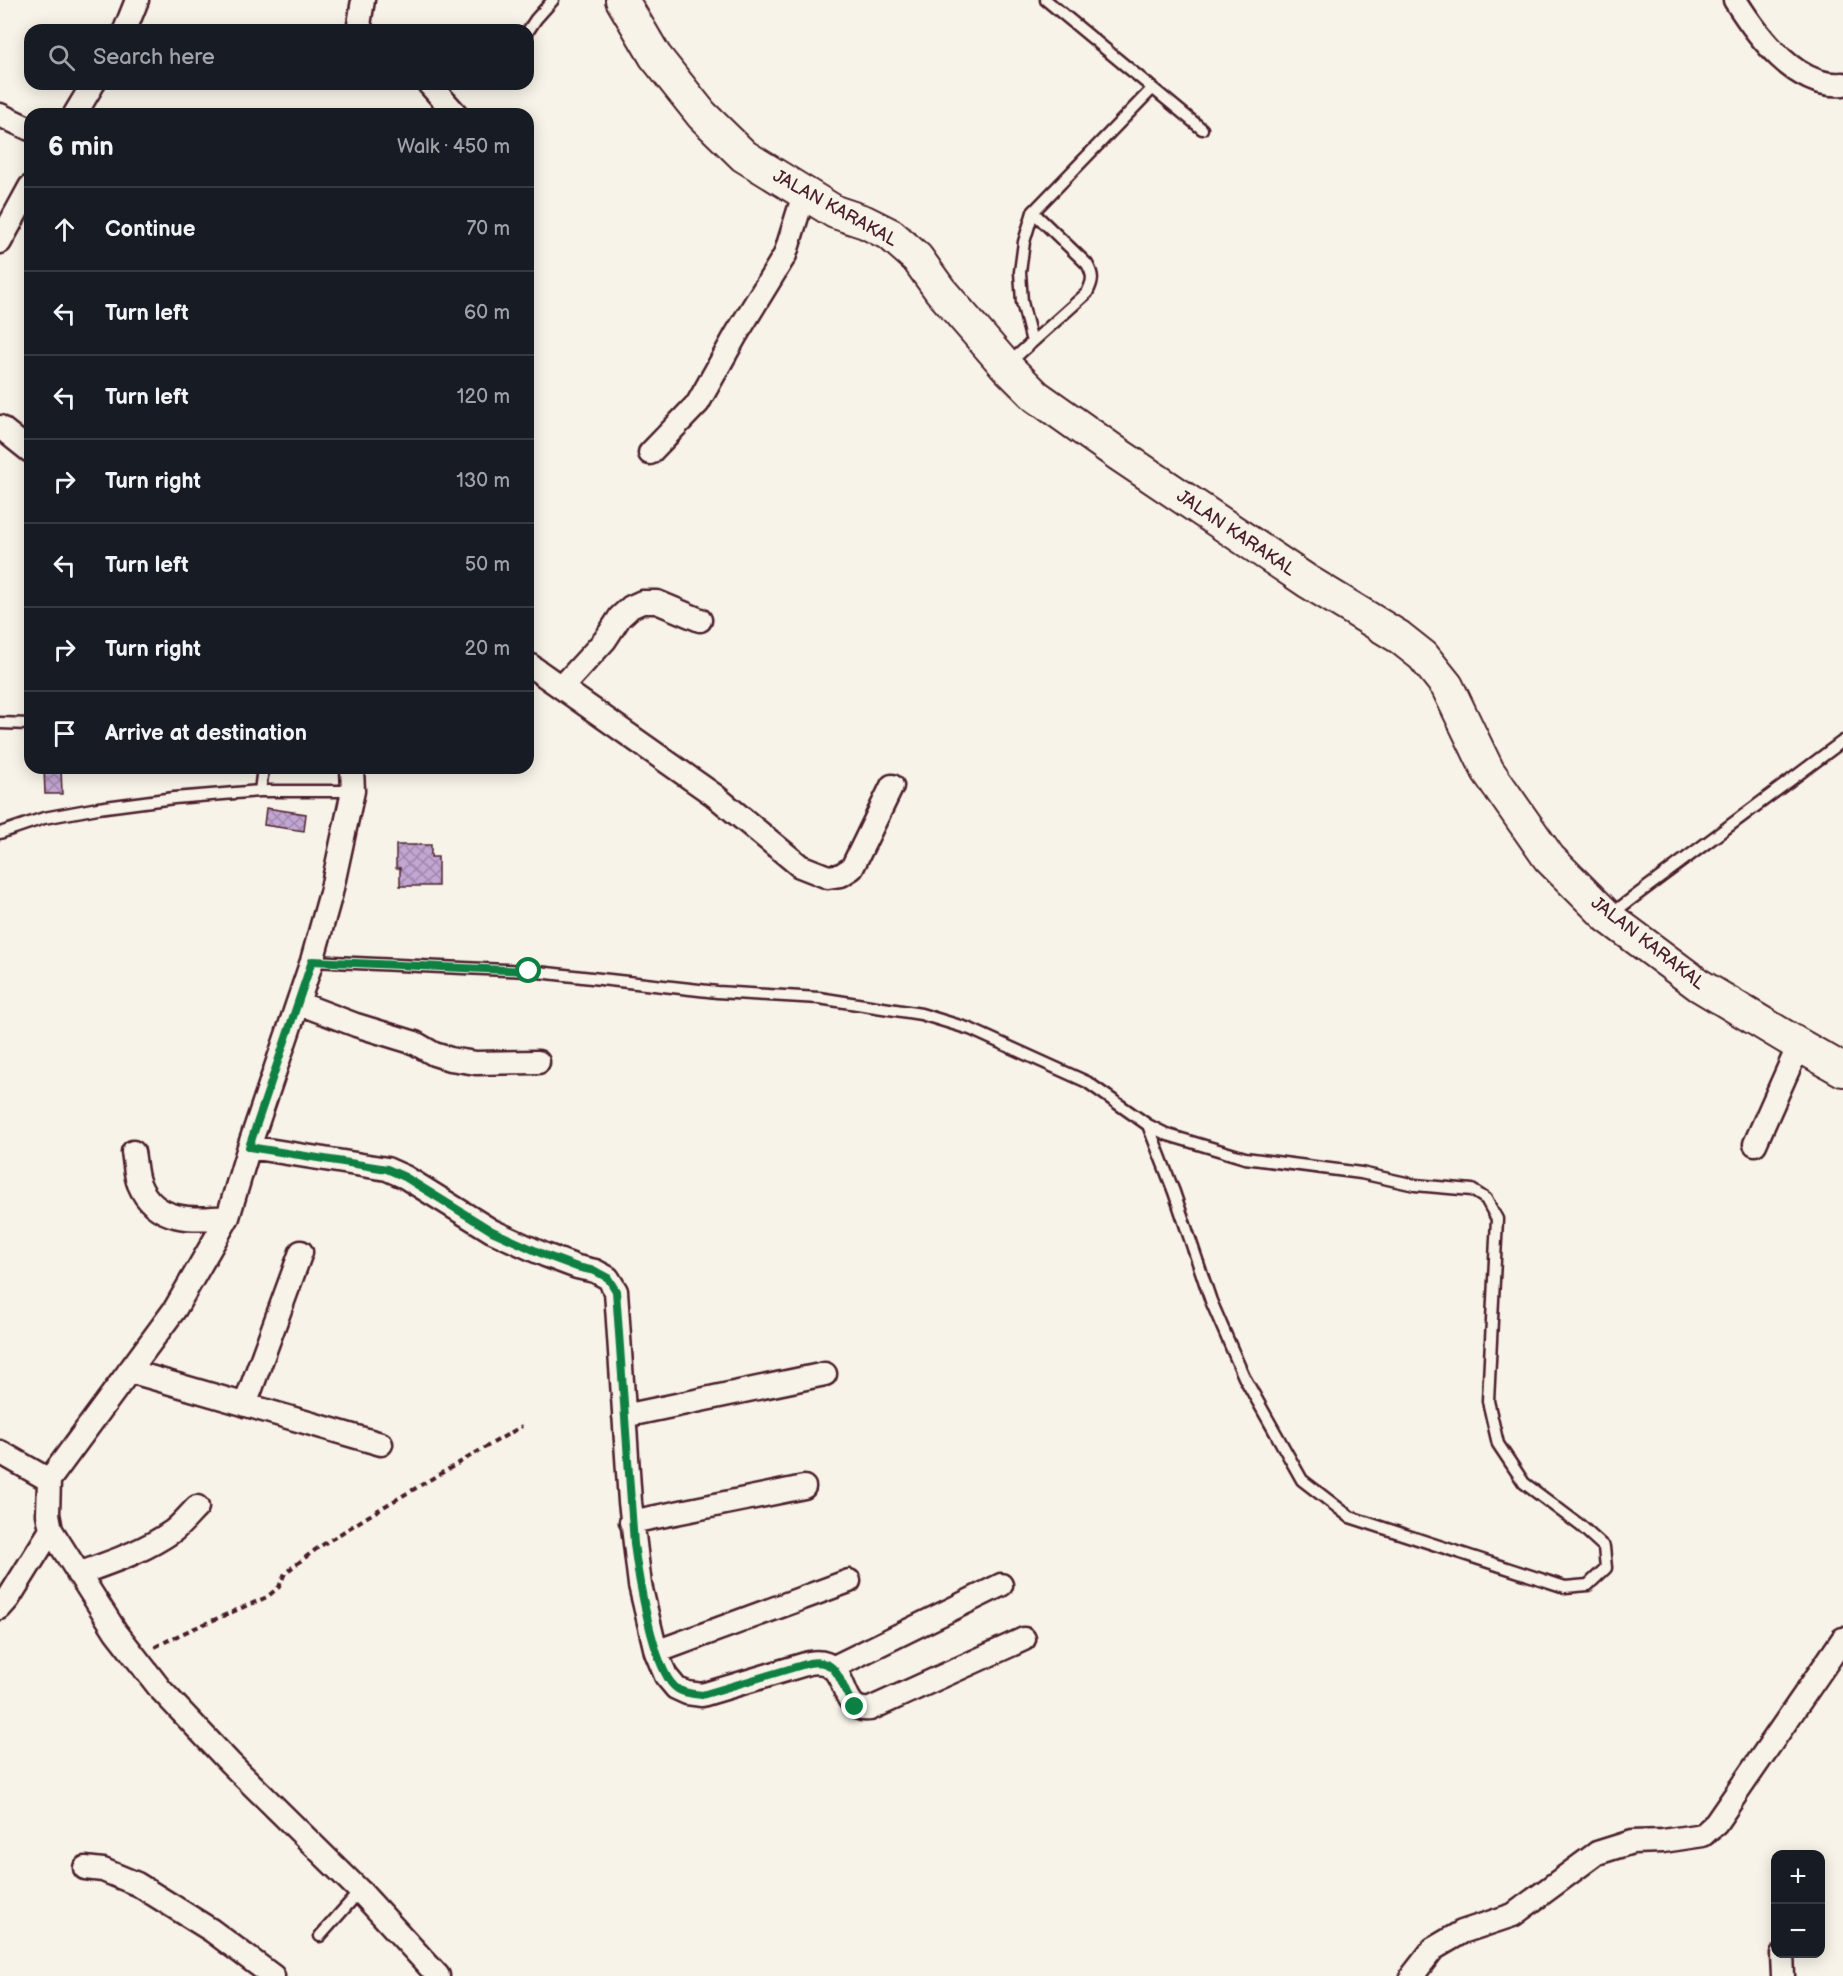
<!DOCTYPE html>
<html lang="en">
<head>
<meta charset="utf-8">
<style>
  body { margin:0; font-family:"Balsamiq Sans",sans-serif; background:#242831; color:#f1f3f6 }
  .controls { position:absolute; right:18px; bottom:18px; display:grid; overflow:hidden; border-radius:12px; box-shadow:0 3px 15px #0003 }
  .controls button { width:54px; height:54px; display:grid; place-items:center; padding:0; border:0; border-bottom:2px solid #363941; background:#171b24; color:#f1f3f6; font:30px sans-serif }
  .stop { position:absolute; width:18px; height:18px; margin:-14px; border:4px solid #0b8043; border-radius:50%; background:#fff }
  .stop.end { background:#0b8043; border-color:#fff; box-shadow:0 2px 6px #0008 }
  .list { margin:0; padding:0; list-style:none }
  h2 { display:flex; justify-content:space-between; align-items:center; height:78px; margin:0; padding:0 24px; font-size:26px }
  h2 small { font-size:20px; font-weight:400; color:#9ea1a6 }
  .list li { display:grid; grid-template-columns:39px 1fr auto; gap:18px; align-items:center; box-sizing:border-box; height:84px; padding:0 24px; border-top:2px solid #363941 }
  .list b { display:block; font-size:22px; white-space:nowrap }
  .list em { font-size:20px; font-style:normal; color:#9ea1a6 }
  .icon { flex:none; width:33px; height:33px; fill:none; stroke:currentColor; stroke-width:2; stroke-linecap:round; stroke-linejoin:round }
  .map { position:relative; flex:none; width:1843px; height:1976px; overflow:hidden }
  .search { position:absolute; background:#171b24; box-shadow:0 3px 15px #0003; left:24px; top:24px; width:510px; height:66px; display:flex; align-items:center; gap:15px; box-sizing:border-box; padding:0 21px; border-radius:18px; color:#9ea1a6; font-size:22px }
  .panel { position:absolute; background:#171b24; box-shadow:0 3px 15px #0003; left:24px; top:108px; width:510px; height:666px; border-radius:18px }
  .map>svg:first-child { display:block }
</style>
</head>
<body>
<div class="map">
<svg width="1843" height="1976" viewBox="0 0 1843 1976">
  <defs>
    <pattern id="building-cross-hatch" width="8" height="8" patternUnits="userSpaceOnUse" patternTransform="scale(1.5)"><rect width="8" height="8" fill="#c2a6d3"/><path d="M0 0l8 8M0 8l8-8" fill="none" stroke="#a087ab"/></pattern>
  </defs>
  <rect width="100%" height="100%" fill="#f7f3e8"/>
  <filter id="ink" filterUnits="userSpaceOnUse"><feTurbulence type="fractalNoise" baseFrequency=".0167" numOctaves="2"/><feDisplacementMap in="SourceGraphic" scale="12" xChannelSelector="R" yChannelSelector="G"/><feConvolveMatrix kernelMatrix="1 2 1 2 8 2 1 2 1" color-interpolation-filters="sRGB"/></filter>
  <g filter="url(#ink)">
    <path fill="url(#building-cross-hatch)" stroke="#4a1f2b" stroke-width="1.5" d="M44,768H61L62,794H45Z
      M266,808L306,814L304,831L264,825Z
      M396,845H431V857H438V886H400V868H396Z"/>
    <g fill="none" stroke-linecap="round" stroke-linejoin="round">
      <g stroke="#4a1f2b" stroke-width="15">
        <path id="service" d="M1046,0L1202,129
          M528,31L536,19L553,0
          M1032,342L1022,302L1020,272L1024,242L1033,212L1152,89
          M1009,363L1087,293C1093,281 1094,276 1087,264L1033,212
          M0,723L30,724
          M260,791L263,768
          M0,833L44,818L98,808L174,798L260,791H353
          M1610,915L1843,741
          M312,961L529,971L717,992L819,998L921,1014L970,1029L1087,1082L1148,1125L1168,1135L1245,1158L1361,1173L1415,1185L1472,1190L1486,1199L1497,1219L1488,1401L1498,1444L1524,1483L1581,1526L1604,1547L1606,1568L1588,1585L1565,1587L1350,1517L1302,1480L1244,1377L1211,1301L1174,1192L1148,1125
          M320,1936L360,1891"/>
      </g>
      <g stroke="#4a1f2b" stroke-width="27">
        <path id="minor" d="M1735,0C1757,35 1796,89 1843,84
          M125,30L137,0
          M362,30L359,25L363,0
          M429,84L456,114
          M75,114L93,84
          M0,115L30,129
          M0,242L30,187
          M0,427L30,451
          M650,453L698,403L736,335L785,255L804,194
          M528,664L714,795L800,866L828,877L841,875L852,868L892,786
          M562,687L605,640L620,617L631,607L642,602H657L700,620
          M352,768L353,791L331,893L312,961L249,1147L228,1217L175,1309L49,1480L48,1514L51,1530L116,1632L161,1690L230,1763L360,1891L438,1976
          M298,1003L356,1025L415,1043L434,1054L450,1059L476,1063L538,1062
          M1755,1144L1799,1045
          M249,1147L387,1169L405,1177L492,1231L545,1255L577,1267L595,1271L608,1278L616,1291L630,1502L640,1585L656,1652L666,1676L676,1688L687,1693L702,1695L809,1663C853,1655 835,1714 870,1709L1024,1639
          M133,1152C135,1162 135,1175 139,1184C155,1223 193,1220 228,1217
          M129,1371L381,1444
          M245,1405L301,1252
          M624,1416L825,1374
          M0,1452L49,1480
          M631,1522L804,1487
          M78,1574C111,1562 145,1551 173,1531C182,1524 189,1515 197,1507
          M0,1608L8,1599L51,1530
          M656,1652L849,1581
          M832,1668L1001,1585
          M85,1868L103,1870L137,1884L211,1930L273,1976
          M1782,1954L1783,1976
          M1412,1976L1433,1949L1462,1932L1513,1915L1597,1853L1632,1842L1663,1841L1703,1835L1716,1823L1843,1639"/>
      </g>
      <g stroke="#4a1f2b" stroke-width="36">
        <path id="secondary" d="M622,0L655,56L702,115L744,156L835,212L865,222L891,235L917,258L940,290L1006,366L1036,396L1118,454L1307,581L1399,637L1423,656L1447,686L1488,771L1549,858L1608,917L1699,985L1799,1045L1843,1070"/>
      </g>
      <path stroke="#4a1f2b" stroke-width="4" stroke-dasharray="6 4.5" stroke-linecap="butt" d="M155,1647L181,1634L267,1597L279,1587L285,1573L319,1547L380,1509L522,1426"/>
      <use href="#service" stroke="#f7f3e8" stroke-width="10"/>
      <use href="#minor" stroke="#f7f3e8" stroke-width="22"/>
      <use href="#secondary" stroke="#f7f3e8" stroke-width="32"/>
    </g>
  </g>
  <g fill="none" stroke-linecap="round" stroke-linejoin="round" filter="url(#ink)">
    <path stroke="#0b8043" stroke-width="8" d="M529,971L312,961L249,1147L387,1169L405,1177L492,1231L545,1255L577,1267L595,1271L608,1278L616,1291L634,1544C638,1575 653,1668 675,1687C681,1693 693,1694 702,1695L809,1663C842,1657 839,1688 855,1707"/>
  </g>
  <g text-anchor="middle" dominant-baseline="central" stroke-width="6" stroke-linejoin="round" paint-order="stroke">
    <g font-size="18" fill="#4a1f2b" stroke="#f7f3e8">
      <text transform="translate(835 208) rotate(29)">JALAN KARAKAL</text>
      <text transform="translate(1236 533) rotate(34)">JALAN KARAKAL</text>
      <text transform="translate(1648 943) rotate(38)">JALAN KARAKAL</text>
    </g>
  </g>
</svg>
<div class="controls">
<button>+</button>
<button>−</button>
</div>
<div class="stop" style="left:529px;top:971px"></div>
<div class="stop end" style="left:855px;top:1707px"></div>
<div class="search"><svg class="icon" aria-label="search" viewBox="0 0 24 24"><circle cx="10" cy="10" r="6"/><path d="M15 15l6 6"/></svg>Search here</div>
<section class="panel">
<h2>6 min<small>Walk · 450 m</small></h2>
<ul class="list">
<li><svg class="icon" aria-label="ahead" viewBox="0 0 24 24"><path d="M12 20V5M6 11l6-6 6 6"/></svg><div><b>Continue</b></div><em>70 m</em></li>
<li><svg class="icon" aria-label="left" viewBox="0 0 24 24"><path d="M17 20v-9H6M10 6l-5 5 5 5"/></svg><div><b>Turn left</b></div><em>60 m</em></li>
<li><svg class="icon" aria-label="left" viewBox="0 0 24 24"><path d="M17 20v-9H6M10 6l-5 5 5 5"/></svg><div><b>Turn left</b></div><em>120 m</em></li>
<li><svg class="icon" aria-label="right" viewBox="0 0 24 24"><path d="M7 20v-9h11M14 6l5 5-5 5"/></svg><div><b>Turn right</b></div><em>130 m</em></li>
<li><svg class="icon" aria-label="left" viewBox="0 0 24 24"><path d="M17 20v-9H6M10 6l-5 5 5 5"/></svg><div><b>Turn left</b></div><em>50 m</em></li>
<li><svg class="icon" aria-label="right" viewBox="0 0 24 24"><path d="M7 20v-9h11M14 6l5 5-5 5"/></svg><div><b>Turn right</b></div><em>20 m</em></li>
<li><svg class="icon" aria-label="arrive" viewBox="0 0 24 24"><path d="M6 21V4h12l-3 4 3 4H6"/></svg><div><b>Arrive at destination</b></div></li>
</ul>
</section>
</div>
</body>
</html>
